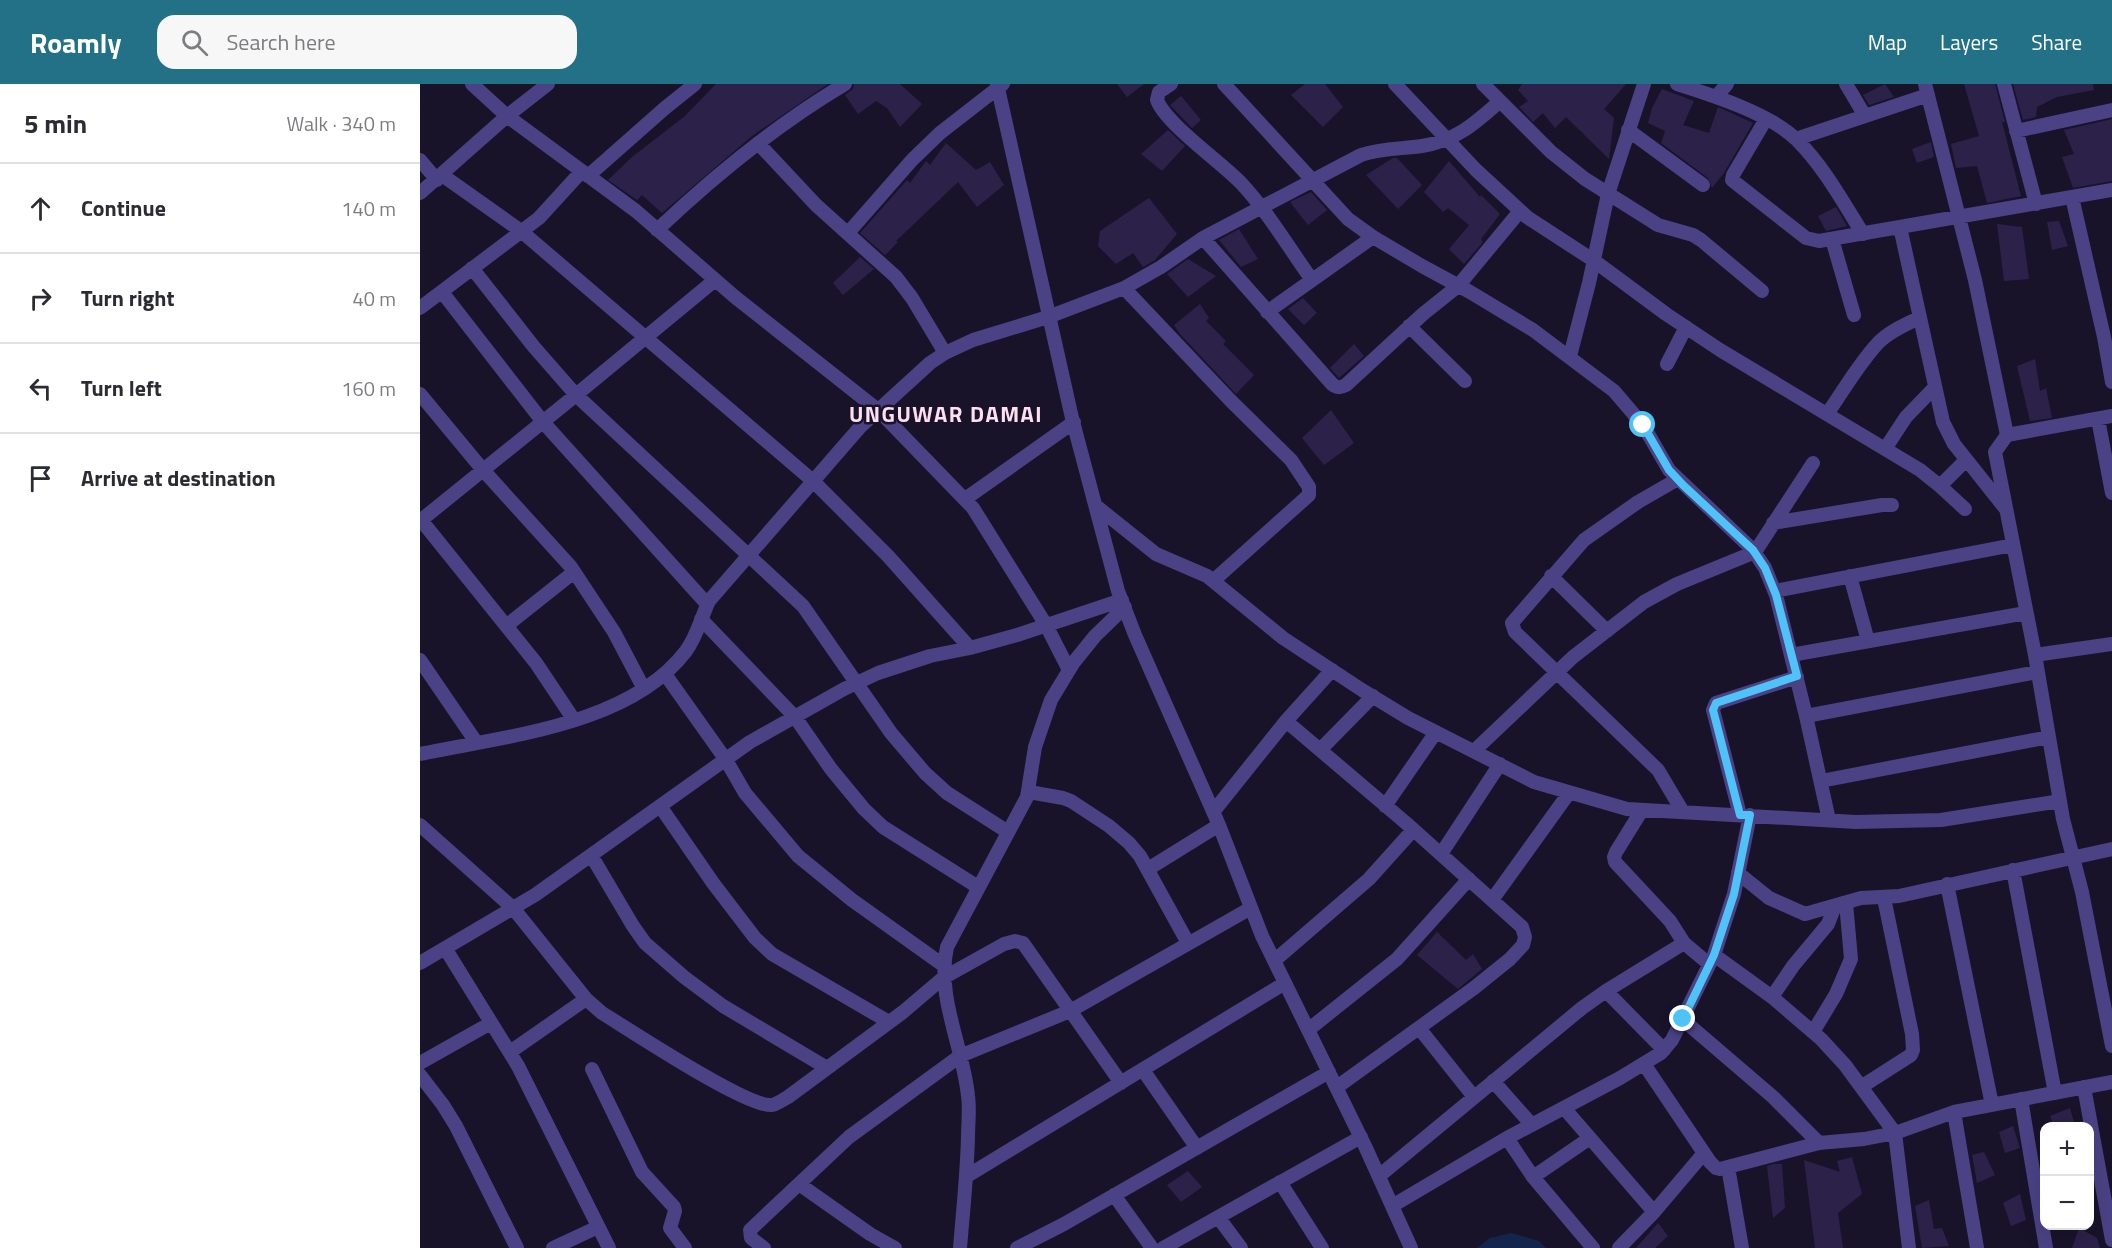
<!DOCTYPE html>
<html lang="en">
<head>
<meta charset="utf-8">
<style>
  body { margin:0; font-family:"Titillium Web",sans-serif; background:#f7f7f7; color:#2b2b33 }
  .controls { position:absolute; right:18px; bottom:18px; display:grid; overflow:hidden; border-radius:12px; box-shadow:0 6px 24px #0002 }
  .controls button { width:54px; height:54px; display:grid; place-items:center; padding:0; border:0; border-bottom:2px solid #e1e1e2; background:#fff; color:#2b2b33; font:30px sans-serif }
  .stop { position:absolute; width:18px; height:18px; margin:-14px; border:4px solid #4fc3f7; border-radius:50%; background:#fff }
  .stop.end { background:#4fc3f7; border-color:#fff; box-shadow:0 2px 6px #0008 }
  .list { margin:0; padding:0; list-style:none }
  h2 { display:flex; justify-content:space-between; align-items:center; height:78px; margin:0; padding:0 24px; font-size:26px }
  h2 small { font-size:20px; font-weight:400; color:#7c7c81 }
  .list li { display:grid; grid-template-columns:39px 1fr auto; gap:18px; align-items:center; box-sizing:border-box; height:90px; padding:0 24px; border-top:2px solid #e1e1e2 }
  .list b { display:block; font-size:22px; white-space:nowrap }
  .list em { font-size:20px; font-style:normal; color:#7c7c81 }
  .icon { flex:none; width:33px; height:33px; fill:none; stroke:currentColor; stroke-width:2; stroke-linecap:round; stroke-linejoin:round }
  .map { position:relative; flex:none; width:1692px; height:1164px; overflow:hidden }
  header { display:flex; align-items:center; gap:36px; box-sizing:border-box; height:84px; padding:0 30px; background:#237186; color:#fff }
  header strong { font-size:28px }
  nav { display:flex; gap:33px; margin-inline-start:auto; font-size:21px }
  .search { width:420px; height:54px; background:#f7f7f7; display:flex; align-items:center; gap:15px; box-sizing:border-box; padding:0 21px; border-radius:18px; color:#7c7c81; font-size:22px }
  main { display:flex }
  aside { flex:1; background:#fff }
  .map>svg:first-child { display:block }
</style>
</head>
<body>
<header>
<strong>Roamly</strong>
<div class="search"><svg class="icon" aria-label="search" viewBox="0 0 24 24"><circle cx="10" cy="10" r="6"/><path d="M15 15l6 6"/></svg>Search here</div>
<nav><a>Map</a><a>Layers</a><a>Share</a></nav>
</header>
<main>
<aside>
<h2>5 min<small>Walk · 340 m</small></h2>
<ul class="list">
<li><svg class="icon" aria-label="ahead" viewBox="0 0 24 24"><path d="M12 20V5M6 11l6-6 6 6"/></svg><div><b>Continue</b></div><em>140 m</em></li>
<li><svg class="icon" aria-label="right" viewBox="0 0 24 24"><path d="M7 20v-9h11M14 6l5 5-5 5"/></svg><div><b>Turn right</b></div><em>40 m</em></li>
<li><svg class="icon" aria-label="left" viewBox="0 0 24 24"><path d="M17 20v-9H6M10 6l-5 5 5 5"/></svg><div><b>Turn left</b></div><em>160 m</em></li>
<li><svg class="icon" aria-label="arrive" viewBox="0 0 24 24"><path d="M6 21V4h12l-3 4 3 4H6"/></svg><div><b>Arrive at destination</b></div></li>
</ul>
</aside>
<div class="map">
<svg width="1692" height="1164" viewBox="0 0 1692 1164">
  <rect width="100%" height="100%" fill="#19132a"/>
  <path fill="#14254d" d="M1091,1149L1119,1157L1126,1164H1057L1070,1154Z"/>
  <path fill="#2c2149" d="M296,0H408L332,52L242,129L222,111L217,116L188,96L212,73L265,32Z
    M434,0H480L502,20L480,43L467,24L456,17L438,30L425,11L433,5Z
    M697,0H724L707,13Z
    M885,0H905L923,23L903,43L871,11Z
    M1102,0H1206L1184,25L1194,34L1189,75L1146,33L1135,44L1123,29L1113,38L1099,23L1108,17L1098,6Z
    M1465,0L1474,13L1449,21L1443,11Z
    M1544,0H1575L1585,38H1582L1601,112L1567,119L1557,82L1536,84L1531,60L1559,52Z
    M1593,0H1673L1674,6L1637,13L1617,23L1616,33L1603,36Z
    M1242,5L1274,17L1263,41L1289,49L1298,23L1333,39L1304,89L1292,104L1288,94L1241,59L1245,47L1228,39L1232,24Z
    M761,12L781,36L772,44L750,21Z
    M1692,35V97L1653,104L1642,73L1654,70L1644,46Z
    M748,46L765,62L742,87L721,70Z
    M1511,58L1514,73L1497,79L1492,65Z
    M526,59L556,86L570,78L584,101L557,123L538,98L476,157L478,158L465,171L440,149L487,96L490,99L506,77L510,81Z
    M973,74H977L1002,101L978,125L946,91Z
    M1029,77L1060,113L1061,111L1080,130L1061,155L1063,158L1044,180L1029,165L1049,141L1028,124L1023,128L1004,108Z
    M891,108L907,126L888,141L870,118Z
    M729,114L757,150L735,176L723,183L713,169L696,180L678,162L680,147Z
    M1416,123L1427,142L1406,147L1398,132Z
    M1639,137L1648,162L1632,166L1627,138Z
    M1577,140L1602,143L1609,195L1584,197Z
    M819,145L838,175L821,183L799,156Z
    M440,173L454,185L423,211L413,199Z
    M768,175L796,192L768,213L747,190Z
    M883,214L897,229L884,241L868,225Z
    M780,220L789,234L786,237L806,257L803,260L834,291L816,310L760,250L754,241Z
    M934,260L944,272L919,294L910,284Z
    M1615,275L1620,307L1626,304L1632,334L1610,337L1597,282Z
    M911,326L934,359L904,381L882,354Z
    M1017,848L1046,876L1053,870L1062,885L1038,905L997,871Z
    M1650,1024L1655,1042H1634L1630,1032Z
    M1593,1042L1600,1064L1585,1069L1579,1048Z
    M1564,1068L1575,1091L1557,1099L1552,1071Z
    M1432,1073L1442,1110L1418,1129L1423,1164H1395L1384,1076L1420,1088L1417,1077Z
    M1353,1080H1362L1365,1124L1353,1134L1347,1082Z
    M768,1087L782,1103L761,1118L747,1101Z
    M1600,1110L1606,1136L1591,1142L1583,1119Z
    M1509,1116L1514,1145L1522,1144L1529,1162L1502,1164L1495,1122Z
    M1238,1139L1248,1152L1235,1164H1216Z
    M1659,1144L1677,1154L1680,1164H1652Z"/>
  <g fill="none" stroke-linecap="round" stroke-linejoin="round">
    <path stroke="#4a4285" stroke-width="14" d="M52,0L87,32L216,127L315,213L458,326L553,424L626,541L649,586
      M577,0L652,334L698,507L715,551L799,741L842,852L945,1062L991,1164
      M751,0L739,8L737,16C746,40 801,78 821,99C848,128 869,164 892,196
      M804,0L928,135L953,153L1002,182L1050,208L1113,246L1194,307L1223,341L1249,386L1333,466L1345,484L1356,511L1386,632L1409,736
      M975,0L1056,86L1107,133L1173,176L1246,230L1300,266L1500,386L1520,402L1545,425
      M1063,0L1131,68L1165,95L1238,141L1273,151L1281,156L1342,207
      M1257,0C1292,11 1351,30 1377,56C1404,83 1423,118 1443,150
      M1426,0L1445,32
      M1505,0L1555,196L1587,351
      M1584,0L1616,120
      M1296,13L1307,0
      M1346,35L1313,91L1312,96L1386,154L1399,157L1692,106
      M1208,46L1283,101
      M1596,47L1692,26
      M1376,55L1508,11
      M338,59L396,121L476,193L492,214L525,269
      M0,76L17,96
      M22,91L101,147L393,397L468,472L550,564
      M168,92L245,24L275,0
      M0,109L87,32L128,0
      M1652,113L1684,253L1692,298
      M1480,143L1523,338L1534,360L1585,424
      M237,146C295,91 356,41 425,0
      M428,149L492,76L520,49L583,0
      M783,154L912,300C917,304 920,304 926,301L1003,230L1038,202L1100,127
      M1412,155L1434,231
      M52,184L114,263L156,311L383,522L471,649L505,689L527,709L588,748
      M704,204L811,317L871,376L889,403V411L793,497
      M22,208L123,338L287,520
      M0,224L119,134L162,87
      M847,228L953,153
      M989,242L1045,297
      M1150,272L1169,199L1188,110L1224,0
      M1247,280L1266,243
      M0,310L63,386L151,483L194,548L224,605
      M1407,330C1424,306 1439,279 1459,258C1470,247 1486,240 1499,234
      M1692,332L1587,351L1575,368L1615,571L1643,735L1662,808L1692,962
      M1678,335L1692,409
      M1465,365L1486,333L1515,303
      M1258,395L1218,418L1164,456L1092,539L1095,548L1238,686L1263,728
      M1520,402L1546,376
      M545,415L654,338
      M676,422L736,470L787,492L863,554L942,606L988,634L1114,698L1207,725L1436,738L1521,736L1640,717
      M1,436L116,579L154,636
      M0,437L151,315L295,196
      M1353,439L1462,421H1472
      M1131,492L1187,547
      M1430,492L1448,557
      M1355,507L1593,461
      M281,535L375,633L411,685L444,725L463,743L558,803
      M86,542L154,488
      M1371,571L1606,529
      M1615,571L1692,560
      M0,576L56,658
      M245,590L306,676L325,709L378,772L432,816L523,881
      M1386,632L1617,588
      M866,637L986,739L1102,843L1105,853L1103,861L1090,875L1054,904L917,1003
      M900,666L953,612
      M1054,667L1153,573L1224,518L1257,500L1335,468L1393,379
      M0,670C86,652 210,641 266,567C277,552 281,534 289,517L441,342L510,279L525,269L553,256L628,233L704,204L741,183L783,154L941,71C961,64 982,65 1002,62C1036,57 1055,39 1079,18
      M1401,697L1629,653
      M609,708L643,714L651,717L689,742L709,759L720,772L768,859
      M240,722L293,799L335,854L352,870L469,938
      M965,722L1016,648
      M1222,726L1196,768L1194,773L1195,778L1250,837L1264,859L1289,880
      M793,728L866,637L912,586
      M1320,731L1293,626L1296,619L1377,593
      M0,741L93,824L166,915L182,929C210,946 327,1024 352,1021C357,1020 364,1015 368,1013L483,928L523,894L584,860L595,857L603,859L701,999
      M1021,770L1080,680
      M171,771L213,842L225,859L264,893L303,922L407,984
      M728,785L799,741
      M1593,786L1635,1009
      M1318,789L1349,814L1385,830L1441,814L1479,812L1692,765
      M1527,800L1572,1021
      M1072,816L1149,709
      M25,864L98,982L189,1164
      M1294,871L1352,913L1401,955L1425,981L1475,1049L1489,1164
      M854,877L949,795L993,746
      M0,879L115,811L330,658L424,605L458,589L510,572L550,564L597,551L702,516
      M1186,907L1244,966
      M1352,913L1373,882L1408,840L1415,822
      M1262,935L1353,1013L1399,1059
      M999,944L1054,1013
      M888,946L977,875L1049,795
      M1393,948L1416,910L1431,875L1426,819
      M90,968L166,915
      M0,979L71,939
      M1224,980L1290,1078L1296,1084L1300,1085L1399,1059L1444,1055L1475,1049L1534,1028L1692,998
      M172,985L222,1088L254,1123L255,1127L250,1144L265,1164
      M723,986L777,1064
      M0,991L23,1021L36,1042L97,1164
      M1073,997L1112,1041
      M1441,1003L1491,971L1493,966L1492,950L1464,814
      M1664,1003L1692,1156
      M1601,1015L1626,1164
      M1144,1024L1234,1128
      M1534,1028L1557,1164
      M1087,1054L1113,1093L1173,1164
      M1308,1083L1322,1164
      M547,1092L865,899
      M959,1092L1162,924L1186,907L1264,859
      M1113,1093L1170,1054
      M860,1098L902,1164
      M379,1100L450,1150L475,1164
      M694,1111L732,1164
      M972,1122L1087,1054L1200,994L1241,969L1252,956L1294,871L1314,810L1330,731
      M798,1133L821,1164
      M133,1164L178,1143
      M344,1164L331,1154L330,1146L429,1053L540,972L650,927L831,824
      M540,1164C543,1127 547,1091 548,1053C548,1040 550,1025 548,1012C543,962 516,913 527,863L607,713L615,663L631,616L654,578L675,552L705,523
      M597,1164L644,1140L909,988
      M743,1164L941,1053
      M1199,1164L1234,1128L1284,1069"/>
  </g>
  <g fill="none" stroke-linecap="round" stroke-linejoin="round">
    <path stroke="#4fc3f7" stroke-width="8" d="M1223,341L1249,386L1263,401L1333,466L1345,484L1356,511L1377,592L1296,619L1293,626L1320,731H1330L1314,810L1294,871L1263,935"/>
  </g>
  <g text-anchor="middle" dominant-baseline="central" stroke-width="5" stroke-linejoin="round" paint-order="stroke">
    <g font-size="22" font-weight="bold" letter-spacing="1.5" fill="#fde0f0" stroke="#19132a">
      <text x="526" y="330">UNGUWAR DAMAI</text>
    </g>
  </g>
</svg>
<div class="controls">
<button>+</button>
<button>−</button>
</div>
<div class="stop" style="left:1223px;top:341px"></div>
<div class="stop end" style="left:1263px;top:935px"></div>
</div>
</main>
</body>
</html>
